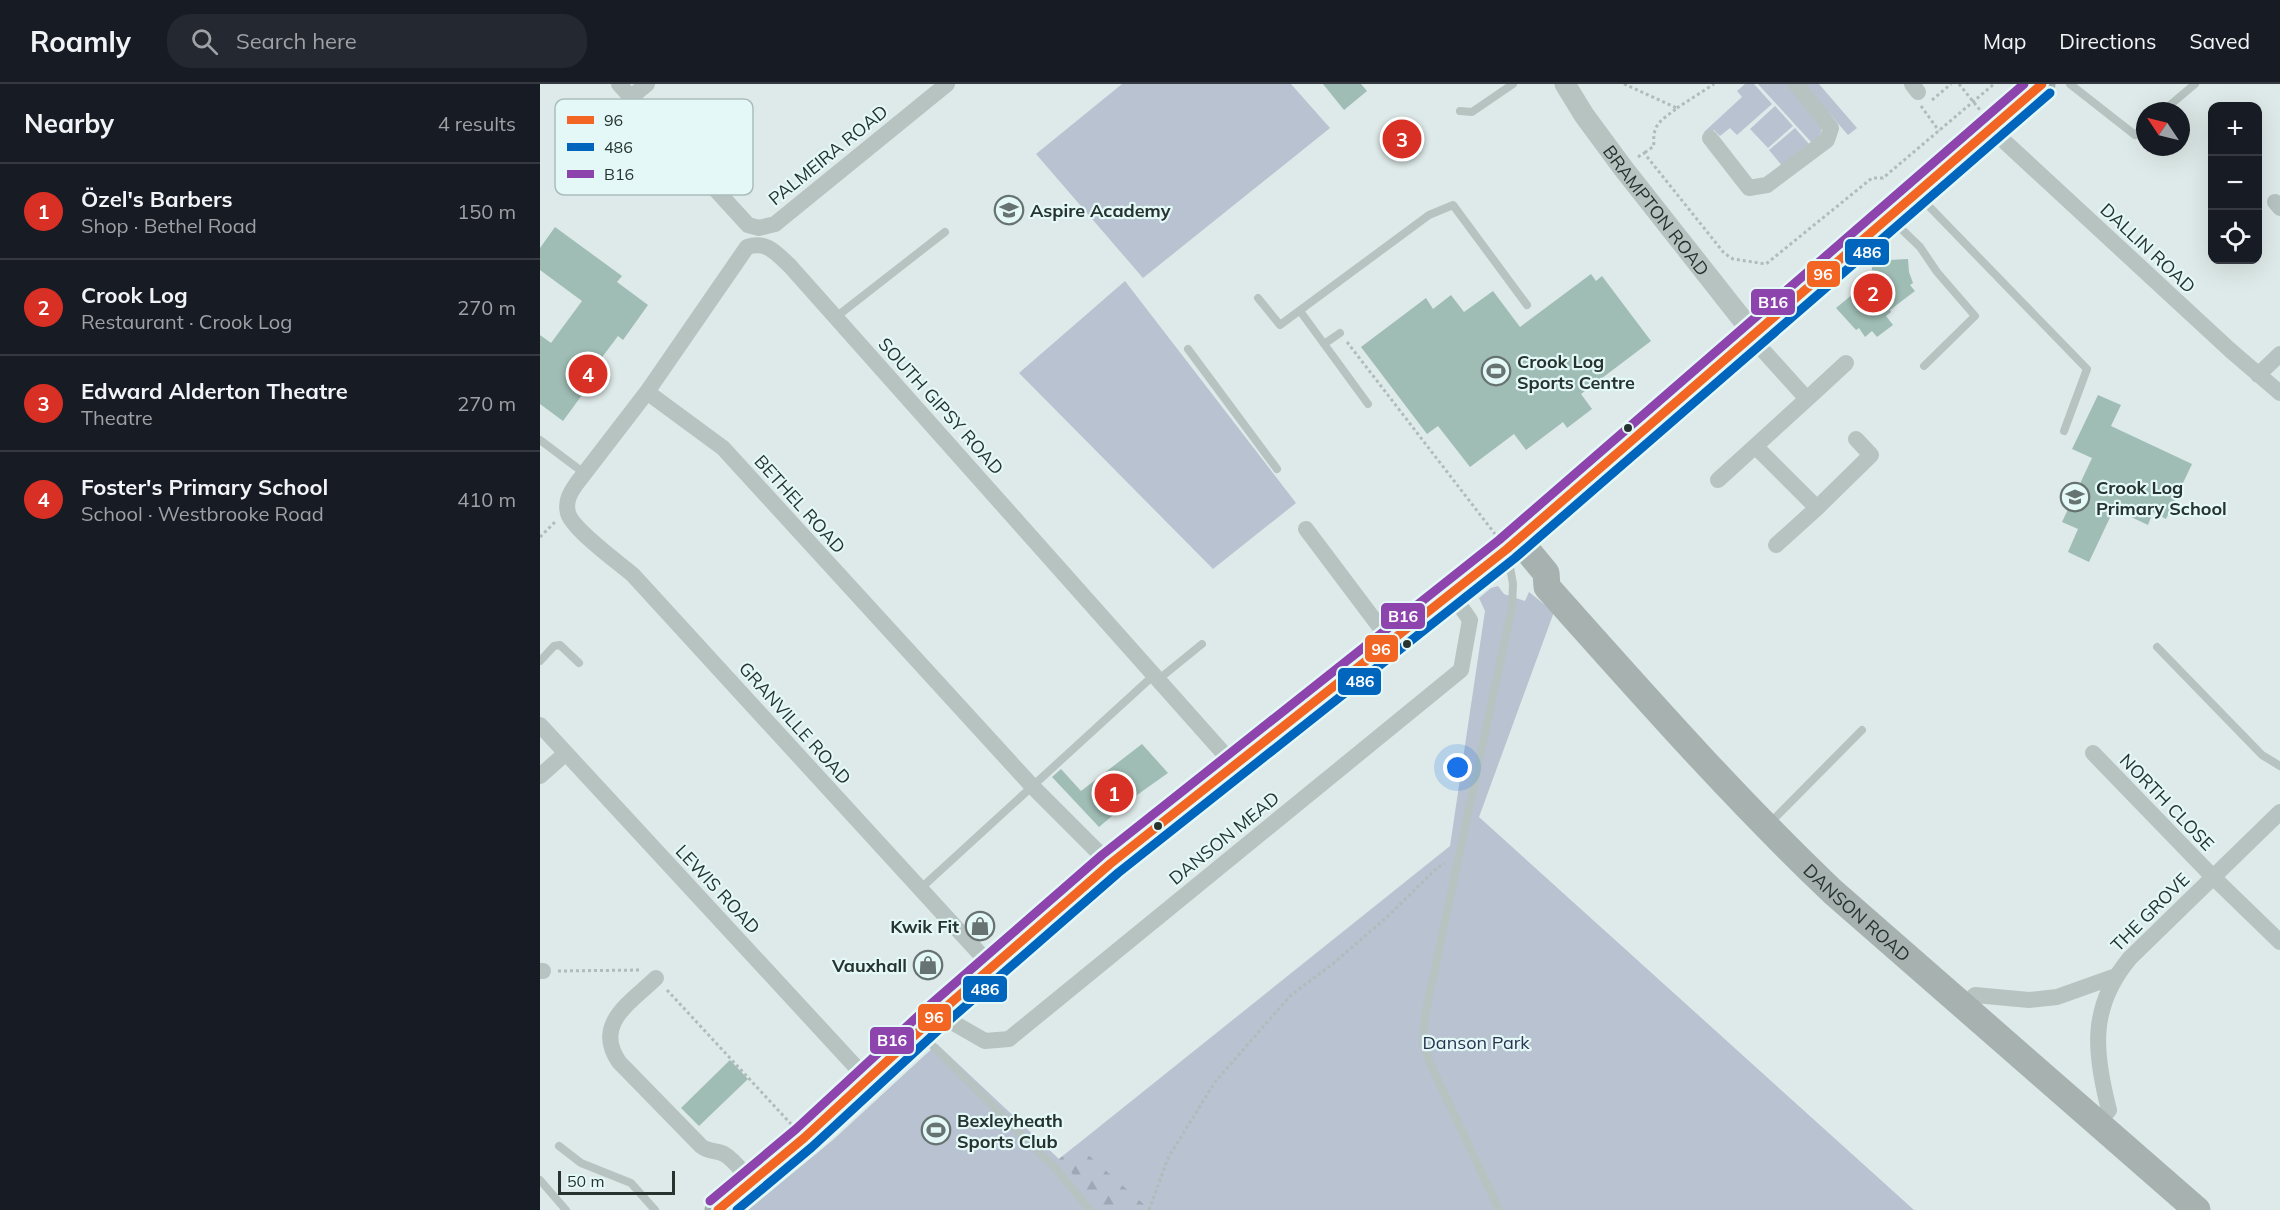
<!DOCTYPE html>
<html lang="en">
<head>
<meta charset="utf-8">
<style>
  body { margin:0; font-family:Mulish,sans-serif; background:#242831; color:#f1f3f6 }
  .controls { position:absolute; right:18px; top:18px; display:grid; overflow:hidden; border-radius:12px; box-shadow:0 6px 24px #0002 }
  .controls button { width:54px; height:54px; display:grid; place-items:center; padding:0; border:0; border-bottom:2px solid #363941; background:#171b24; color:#f1f3f6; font:30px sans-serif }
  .compass { position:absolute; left:1596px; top:18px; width:54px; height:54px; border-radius:50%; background:#171b24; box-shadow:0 6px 24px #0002; rotate:305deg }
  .scale { position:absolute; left:18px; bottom:15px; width:117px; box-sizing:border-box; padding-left:6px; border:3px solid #26332f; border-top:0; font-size:16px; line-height:21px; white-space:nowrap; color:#26332f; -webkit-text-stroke:4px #e3f8f7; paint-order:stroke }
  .you { position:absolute; left:918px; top:684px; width:21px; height:21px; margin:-15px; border:4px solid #fff; border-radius:50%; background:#1a73e8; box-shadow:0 0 0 9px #1a73e833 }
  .badge { display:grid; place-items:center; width:39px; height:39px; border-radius:50%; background:#d93025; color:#fff; font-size:20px; font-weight:700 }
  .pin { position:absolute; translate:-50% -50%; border:3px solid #fff; box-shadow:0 2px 6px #0006 }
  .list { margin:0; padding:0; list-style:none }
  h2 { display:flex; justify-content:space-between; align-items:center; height:78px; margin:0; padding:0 24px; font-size:26px }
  h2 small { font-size:20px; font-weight:400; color:#9ea1a6 }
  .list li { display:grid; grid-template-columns:39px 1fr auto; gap:18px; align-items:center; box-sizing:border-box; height:96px; padding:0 24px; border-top:2px solid #363941 }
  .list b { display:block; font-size:22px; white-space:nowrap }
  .list p { margin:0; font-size:20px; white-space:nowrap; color:#9ea1a6 }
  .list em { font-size:20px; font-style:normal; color:#9ea1a6 }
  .icon { flex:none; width:33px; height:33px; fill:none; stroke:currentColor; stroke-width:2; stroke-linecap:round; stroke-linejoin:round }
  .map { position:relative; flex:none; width:1740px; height:1126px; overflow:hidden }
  header { display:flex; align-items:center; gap:36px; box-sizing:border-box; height:84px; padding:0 30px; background:#171b24; border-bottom:2px solid #363941 }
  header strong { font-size:28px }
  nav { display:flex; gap:33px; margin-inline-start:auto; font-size:21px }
  .search { width:420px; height:54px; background:#242831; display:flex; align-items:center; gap:15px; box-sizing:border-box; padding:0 21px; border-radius:24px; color:#9ea1a6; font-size:22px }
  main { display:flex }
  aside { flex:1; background:#171b24 }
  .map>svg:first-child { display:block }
</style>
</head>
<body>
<header>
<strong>Roamly</strong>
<div class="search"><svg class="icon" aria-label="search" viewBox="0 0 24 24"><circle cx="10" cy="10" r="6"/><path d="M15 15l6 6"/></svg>Search here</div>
<nav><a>Map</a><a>Directions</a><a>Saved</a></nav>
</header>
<main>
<aside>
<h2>Nearby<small>4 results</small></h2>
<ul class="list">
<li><span class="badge">1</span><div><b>Özel's Barbers</b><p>Shop · Bethel Road</p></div><em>150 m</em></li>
<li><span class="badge">2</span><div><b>Crook Log</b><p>Restaurant · Crook Log</p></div><em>270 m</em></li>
<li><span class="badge">3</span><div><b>Edward Alderton Theatre</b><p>Theatre</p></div><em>270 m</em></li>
<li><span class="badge">4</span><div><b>Foster's Primary School</b><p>School · Westbrooke Road</p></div><em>410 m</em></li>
</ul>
</aside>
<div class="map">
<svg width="1740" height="1126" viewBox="0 0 1740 1126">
  <defs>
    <pattern id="forest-firs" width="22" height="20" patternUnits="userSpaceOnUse" patternTransform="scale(1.5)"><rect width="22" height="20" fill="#b8c2d1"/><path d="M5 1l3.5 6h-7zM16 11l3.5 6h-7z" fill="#9ea7b4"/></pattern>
  </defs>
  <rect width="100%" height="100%" fill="#deeae9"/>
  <path fill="#b8c2d1" d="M582,0H751L790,44L603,194L496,70Z
    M1205,0H1214L1232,20L1197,51L1190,44L1180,52L1174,46L1167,52L1164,48L1202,13L1197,7Z
    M1218,0H1248L1280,38L1282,43L1280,53L1272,59Z
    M1264,0H1279L1317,44L1308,51Z
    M1235,22L1253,42L1228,64L1210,45Z
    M1255,44L1269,60L1243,83L1229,66Z
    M585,197L756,419L673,485L479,289Z
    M958,502L964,510L985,517L989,508L1014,528L939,733L1374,1126H208L294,1055L397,960L519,1075L910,762L945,527L939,514L951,504Z"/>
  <path fill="url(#forest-firs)" d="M537,1061L610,1126H565L519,1075Z"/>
  <path fill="#9fbdb4" d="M783,0H821L827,7L804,26Z
    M15,143L82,192L77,198L108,221L83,256L78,252L51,288L56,292L23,337L0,320V251L11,259L42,217L0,186V164Z
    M1340,167L1345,173L1349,172V176L1368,175L1369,188L1373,199L1370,201L1375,207L1350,226L1351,228L1346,232L1353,241L1337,253L1332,247L1325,253L1319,244L1316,246L1296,224L1331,195L1333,173H1336Z
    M1051,190L1056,197L1062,192L1111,257L1041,310L1052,325L1027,344L1023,338L986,366L974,350L930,383L898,342L887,350L821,263L886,214L893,225L911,211L924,228L953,207L980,243Z
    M1558,311L1581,321L1571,342L1652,380L1626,435L1613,428L1608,441L1574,425L1549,478L1528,468L1538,445L1522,438L1552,374L1532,365Z
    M602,660L628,689L597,711L559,743L512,693L521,685L541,707Z
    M190,976L208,995L159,1042L141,1024Z"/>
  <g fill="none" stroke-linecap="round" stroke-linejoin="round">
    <path stroke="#afbcba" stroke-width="3" stroke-dasharray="3 3" stroke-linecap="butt" d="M1084,0L1137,24C1121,37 1112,39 1114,62L1104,69
      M1419,0L1440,26
      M1392,16L1411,0
      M1381,22L1399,47
      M1137,24L1174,0
      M1098,73L1104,69L1184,169L1193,175L1226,180L1332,94H1343L1454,0
      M807,258L955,450
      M0,453L15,438
      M18,887L101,886
      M127,906L251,1040
      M609,1126L628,1074L675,998L750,912L795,878L847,833L898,783L905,780"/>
    <path stroke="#b6c3c1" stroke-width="8" d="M1530,0L1595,51L1605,42
      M920,27L932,28L973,0
      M1623,27L1655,0
      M1378,111L1547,285L1524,347
      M1350,134L1380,163L1397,188L1435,232L1384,282
      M718,214L740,241L889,131L913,121L987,221
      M760,227L828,320
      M296,233L405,148
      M784,260L800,249
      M648,265L737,385
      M0,356L44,389
      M1617,563L1722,671L1740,682
      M0,577L14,562L20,561L39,579
      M619,595L662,560
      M1229,740L1322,646
      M380,805L614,591
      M382,951L516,1085L550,1126
      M19,1062L41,1079L91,1099L115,1126
      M0,1096L26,1126
      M959,1126L890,979L883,956L885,931L972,523L973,500L968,472"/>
    <path stroke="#b6c3c1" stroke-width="16" d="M79,0L208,141L219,144L235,140L407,0
      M1372,0L1378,8
      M91,13L107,0
      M1451,45L1690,266L1740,309
      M1170,54L1209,104L1227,101L1287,56L1291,44L1256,0
      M1735,118L1740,124
      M1718,291L1740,270
      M107,308L183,364L492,702L570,780
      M1267,315L1306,279
      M1216,363L1277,424L1331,371L1316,355
      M1178,396L1267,315L1210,252
      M766,445L851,558
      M1236,461L1277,424
      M0,641L327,995
      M1553,669L1673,793L1740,858
      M0,692L26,669
      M452,883L93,491C79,479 32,445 28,429C25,417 30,409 37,399L107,308L207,163C227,156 237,170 250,182L694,681
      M0,887H3
      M116,894C90,919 53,940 79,978L161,1062C168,1068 176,1066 184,1070C195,1076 203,1089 211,1098
      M1424,923L1435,911L1489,916L1517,913L1576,892
      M398,930L445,957L469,955L921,586L930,536L912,510
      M1558,1039L1569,1026C1554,968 1549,923 1590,874L1740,728"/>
    <path stroke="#b6c3c1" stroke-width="21" id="s1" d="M1025,0L1044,31L1083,84L1213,249"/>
    <g stroke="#a6b1b0" stroke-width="27">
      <path id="s2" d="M978,455L1006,489L1007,503C1100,607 1192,712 1293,808L1657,1126"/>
      <path d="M178,1126L264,1054L398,930L570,780L661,706L967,465L1348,132L1502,0"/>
    </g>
    <g stroke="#e3f8f7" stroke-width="14">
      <path id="bus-1" d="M178,1126L264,1054L398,930L570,780L967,465L1502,0"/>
    </g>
    <g stroke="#e3f8f7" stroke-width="14">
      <path id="bus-2" d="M197,1126L272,1063L406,939L578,789L975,474L1510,9"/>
    </g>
    <g stroke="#e3f8f7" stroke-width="14">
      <path id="bus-3" d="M170,1117L256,1045L390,921L562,771L959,456L1484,0"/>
    </g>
    <use href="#bus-1" stroke="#f26522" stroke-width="9"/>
    <use href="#bus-2" stroke="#0065bd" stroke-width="9"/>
    <use href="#bus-3" stroke="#8e44ad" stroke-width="9"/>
  </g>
  <defs>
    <g id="school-ring" transform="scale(1.5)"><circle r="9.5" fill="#e3f8f7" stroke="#667370" stroke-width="1.5"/><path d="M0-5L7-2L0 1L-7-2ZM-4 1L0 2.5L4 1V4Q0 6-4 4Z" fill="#667370"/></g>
    <g id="stadium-ring" transform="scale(1.5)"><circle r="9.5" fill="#e3f8f7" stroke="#667370" stroke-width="1.5"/><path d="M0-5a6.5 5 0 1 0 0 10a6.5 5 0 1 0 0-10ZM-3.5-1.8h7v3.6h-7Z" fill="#667370"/></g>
    <g id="shop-ring" transform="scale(1.5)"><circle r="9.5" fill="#e3f8f7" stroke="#667370" stroke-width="1.5"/><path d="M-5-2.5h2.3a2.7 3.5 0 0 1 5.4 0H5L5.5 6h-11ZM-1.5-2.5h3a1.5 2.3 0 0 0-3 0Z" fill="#667370"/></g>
  </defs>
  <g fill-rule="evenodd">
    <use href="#school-ring" x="469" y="126"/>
    <use href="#stadium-ring" x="956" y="287"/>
    <use href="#school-ring" x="1535" y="413"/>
    <use href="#shop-ring" x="440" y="842"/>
    <use href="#shop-ring" x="388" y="881"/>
    <use href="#stadium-ring" x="396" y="1046"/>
  </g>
  <g fill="#26332f" stroke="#e3f8f7" stroke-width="2">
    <circle cx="1088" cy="344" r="5"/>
    <circle cx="867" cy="560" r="5"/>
    <circle cx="618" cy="742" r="5"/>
  </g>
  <g text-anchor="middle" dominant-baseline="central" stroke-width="4.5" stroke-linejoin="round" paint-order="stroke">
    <g font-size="18" fill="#26332f" stroke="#e3f8f7">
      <text transform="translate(288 71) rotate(-39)">PALMEIRA ROAD</text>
      <text stroke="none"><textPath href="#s1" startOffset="156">BRAMPTON ROAD</textPath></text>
      <text transform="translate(1608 164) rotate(43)">DALLIN ROAD</text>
      <text transform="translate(401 322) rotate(48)">SOUTH GIPSY ROAD</text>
      <text transform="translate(260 420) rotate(48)">BETHEL ROAD</text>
      <text transform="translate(255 639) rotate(48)">GRANVILLE ROAD</text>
      <text transform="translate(1627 718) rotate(46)">NORTH CLOSE</text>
      <text transform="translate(684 754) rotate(-39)">DANSON MEAD</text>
      <text transform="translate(178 805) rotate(47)">LEWIS ROAD</text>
      <text transform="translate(1610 828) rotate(-45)">THE GROVE</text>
      <text stroke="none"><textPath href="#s2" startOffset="508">DANSON ROAD</textPath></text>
    </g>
    <g font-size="18" font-weight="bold" fill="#26332f" stroke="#e3f8f7" text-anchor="start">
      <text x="490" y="126">Aspire Academy</text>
      <text x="977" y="277">Crook Log<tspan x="977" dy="21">Sports Centre</tspan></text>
      <text x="1556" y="403">Crook Log<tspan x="1556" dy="21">Primary School</tspan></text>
      <text x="419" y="842" text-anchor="end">Kwik Fit</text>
      <text x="367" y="881" text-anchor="end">Vauxhall</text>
      <text x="417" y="1036">Bexleyheath<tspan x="417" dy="21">Sports Club</tspan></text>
    </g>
    <g font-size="18" fill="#2a3350" stroke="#e3f8f7">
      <text x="936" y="958">Danson Park</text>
    </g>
  </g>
  <rect x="15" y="15" width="198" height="96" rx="9" fill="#e3f8f7" stroke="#aabdbb" stroke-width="1.5"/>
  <rect x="27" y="32" width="27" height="8" fill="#f26522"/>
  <rect x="27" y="59" width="27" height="8" fill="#0065bd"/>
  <rect x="27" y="86" width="27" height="8" fill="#8e44ad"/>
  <g font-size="16" fill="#26332f">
    <text x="64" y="42">96</text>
    <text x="64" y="69">486</text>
    <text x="64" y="96">B16</text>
  </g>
  <g stroke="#e3f8f7" stroke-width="2">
    <rect x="1304" y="154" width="46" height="28" rx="6" fill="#0065bd"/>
    <rect x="1266" y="176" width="35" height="28" rx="6" fill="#f26522"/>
    <rect x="1210" y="204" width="46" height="28" rx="6" fill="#8e44ad"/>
    <rect x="840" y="518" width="46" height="28" rx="6" fill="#8e44ad"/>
    <rect x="824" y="550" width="35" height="29" rx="6" fill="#f26522"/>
    <rect x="797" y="583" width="45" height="29" rx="6" fill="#0065bd"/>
    <rect x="422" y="891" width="46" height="28" rx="6" fill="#0065bd"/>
    <rect x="377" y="919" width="35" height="29" rx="6" fill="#f26522"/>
    <rect x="329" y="942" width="46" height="29" rx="6" fill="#8e44ad"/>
  </g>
  <g font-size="16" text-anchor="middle" font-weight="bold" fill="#fff">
    <text x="1327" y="174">486</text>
    <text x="1283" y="196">96</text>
    <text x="1233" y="224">B16</text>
    <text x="863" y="538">B16</text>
    <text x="841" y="571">96</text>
    <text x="820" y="603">486</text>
    <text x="445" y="911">486</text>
    <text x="394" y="939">96</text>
    <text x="352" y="962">B16</text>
  </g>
</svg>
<div class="controls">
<button>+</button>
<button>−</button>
<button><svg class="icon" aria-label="locate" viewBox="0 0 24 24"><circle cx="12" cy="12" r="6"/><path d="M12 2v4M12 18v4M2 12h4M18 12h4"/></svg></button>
</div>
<svg class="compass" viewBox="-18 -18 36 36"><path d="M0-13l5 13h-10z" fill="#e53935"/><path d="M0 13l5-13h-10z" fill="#9ea1a6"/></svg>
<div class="scale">50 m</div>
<div class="you"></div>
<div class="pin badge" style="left:574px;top:709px">1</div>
<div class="pin badge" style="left:1333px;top:209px">2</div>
<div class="pin badge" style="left:862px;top:55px">3</div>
<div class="pin badge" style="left:48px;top:290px">4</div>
</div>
</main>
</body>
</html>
